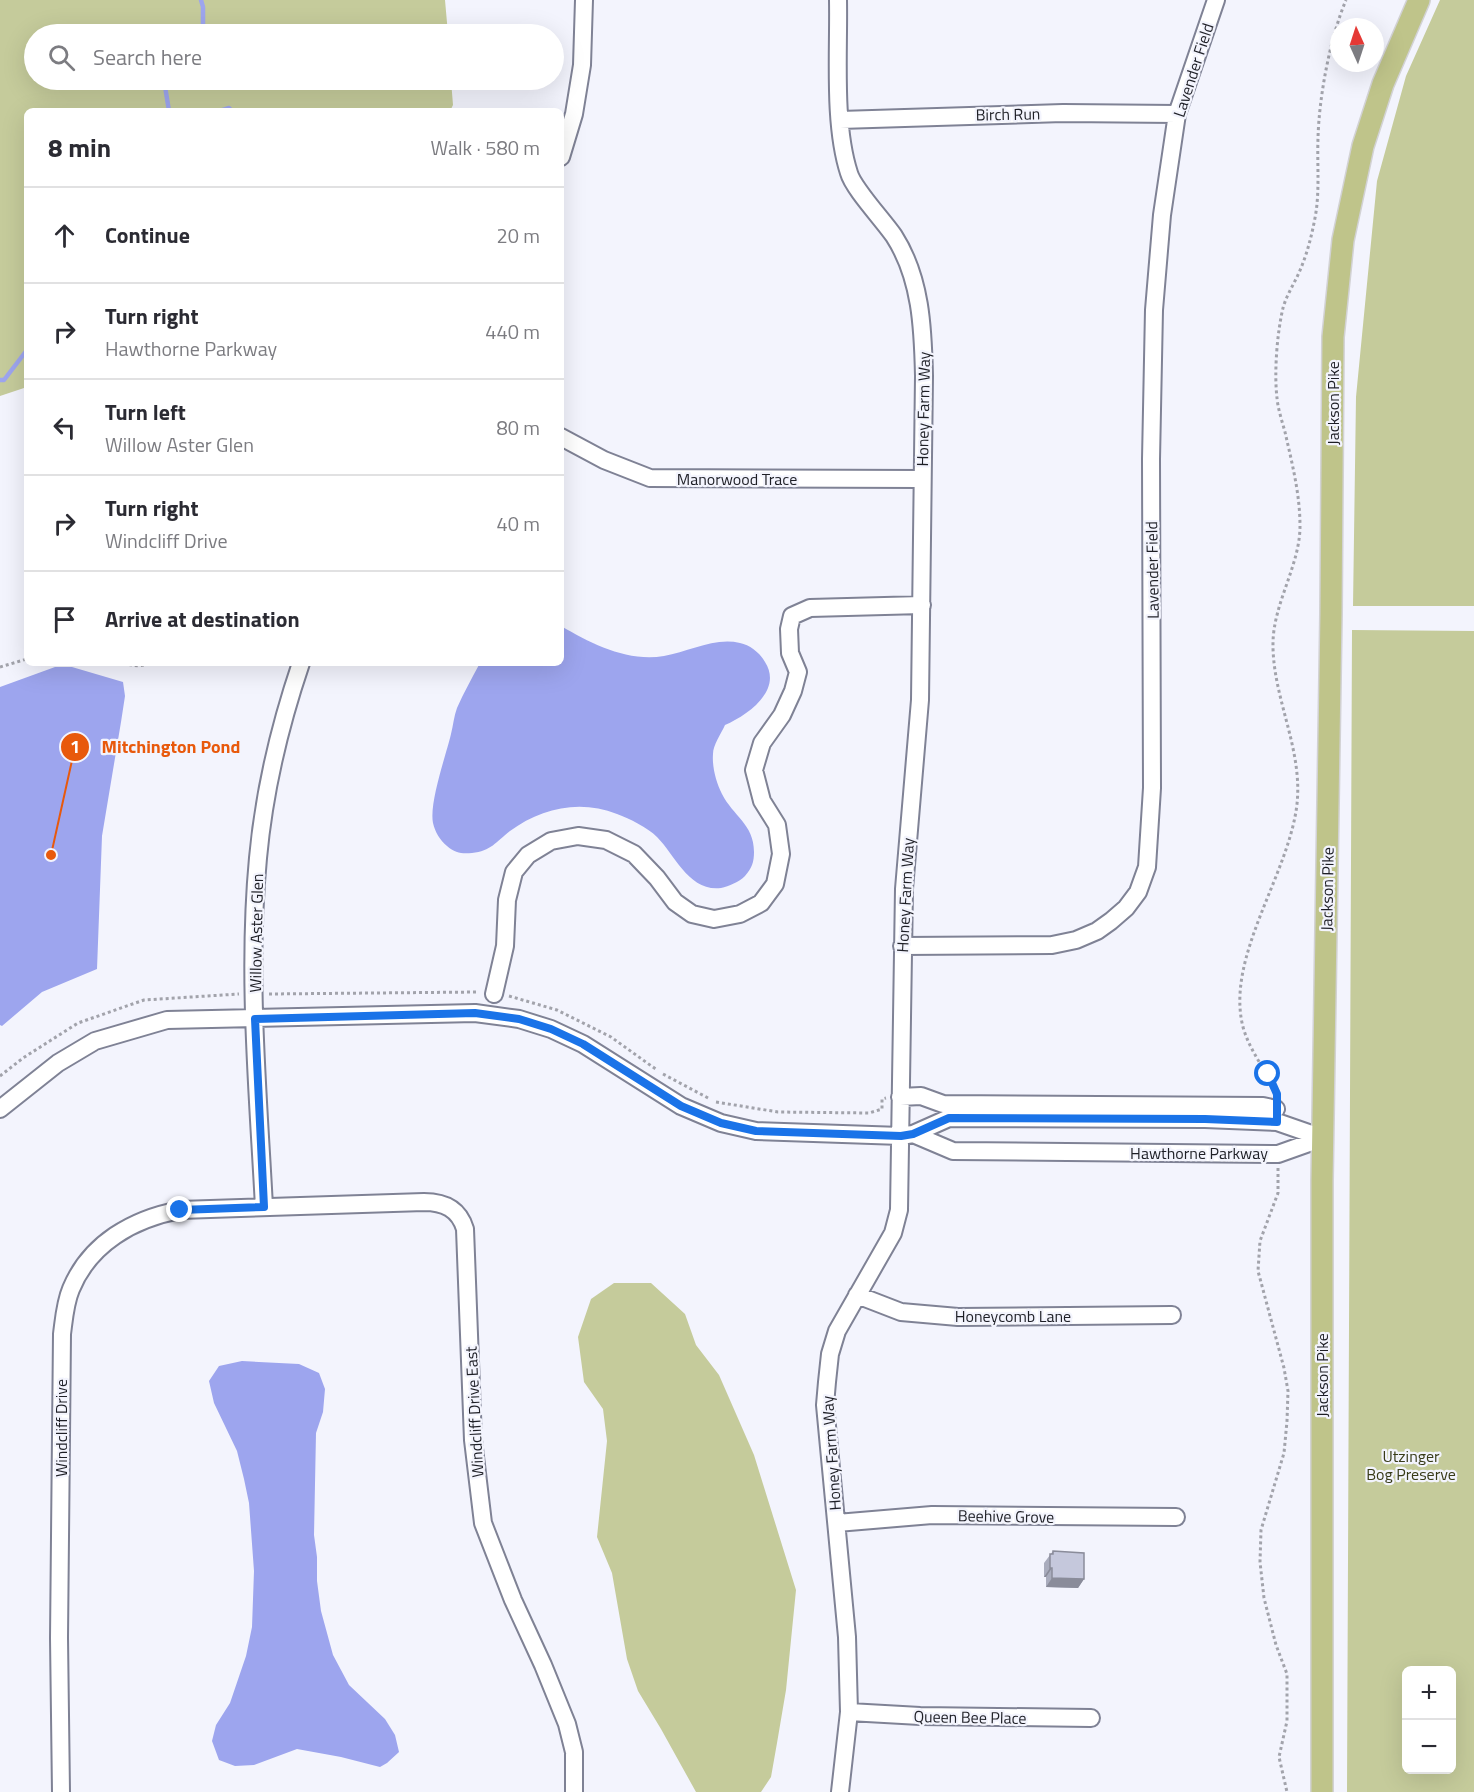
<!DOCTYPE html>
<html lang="en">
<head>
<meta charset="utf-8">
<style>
  body { margin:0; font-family:"Titillium Web",sans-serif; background:#f7f7f7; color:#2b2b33 }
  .controls { position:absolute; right:18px; bottom:18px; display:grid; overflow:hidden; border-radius:9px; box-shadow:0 6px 24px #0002 }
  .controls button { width:54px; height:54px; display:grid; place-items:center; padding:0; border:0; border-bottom:2px solid #e1e1e2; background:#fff; color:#2b2b33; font:30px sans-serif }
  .compass { position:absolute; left:1330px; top:18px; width:54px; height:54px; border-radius:50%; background:#fff; box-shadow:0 6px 24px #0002; rotate:357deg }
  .stop { position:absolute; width:18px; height:18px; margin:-14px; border:4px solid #1a73e8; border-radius:50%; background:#fff }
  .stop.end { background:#1a73e8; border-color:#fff; box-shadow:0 2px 6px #0008 }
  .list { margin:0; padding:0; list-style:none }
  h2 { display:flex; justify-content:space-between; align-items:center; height:78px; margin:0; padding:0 24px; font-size:26px }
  h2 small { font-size:20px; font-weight:400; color:#7c7c81 }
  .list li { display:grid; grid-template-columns:39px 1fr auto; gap:18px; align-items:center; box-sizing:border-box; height:96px; padding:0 24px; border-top:2px solid #e1e1e2 }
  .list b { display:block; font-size:22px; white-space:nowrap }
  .list p { margin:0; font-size:20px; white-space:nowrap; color:#7c7c81 }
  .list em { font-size:20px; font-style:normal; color:#7c7c81 }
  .icon { flex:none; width:33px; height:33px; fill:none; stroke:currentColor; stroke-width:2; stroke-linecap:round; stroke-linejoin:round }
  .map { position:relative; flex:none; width:1474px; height:1792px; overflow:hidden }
  .search { position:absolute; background:#fff; box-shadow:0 6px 24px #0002; left:24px; top:24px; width:540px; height:66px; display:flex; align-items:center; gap:15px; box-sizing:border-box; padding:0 21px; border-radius:33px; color:#7c7c81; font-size:22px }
  .panel { position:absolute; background:#fff; box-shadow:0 6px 24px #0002; left:24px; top:108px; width:540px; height:558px; border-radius:9px }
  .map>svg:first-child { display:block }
</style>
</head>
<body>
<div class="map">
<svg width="1474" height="1792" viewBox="0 0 1474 1792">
  <rect width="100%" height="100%" fill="#f3f4fd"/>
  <path fill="#c5cb9b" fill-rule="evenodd" d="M0,0H445L448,34H34V80H451L453,105L450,111H27V387L0,396Z
    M1440,0H1474V606H1353L1356,397L1377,181L1406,76Z
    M1352,630L1474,631V1792H1347ZM1406,1670H1452V1770H1406Z
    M614,1283H651L685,1314L696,1345L719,1375L754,1455L796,1590L786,1690L777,1743L771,1777L761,1792H696L661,1729L638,1691L627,1659L612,1573L597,1537L607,1441L603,1409L584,1382L578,1337L591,1299Z"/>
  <path fill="#9da5ee" d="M561,626C592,644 627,662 664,656C689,652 714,637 740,643C750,645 760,653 765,662C783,690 748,715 725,725C721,734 713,745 713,754C712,767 716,782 722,794C733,816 754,824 754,852C754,862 752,868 745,876C739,882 729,886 721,888C689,892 675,855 657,837C647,827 630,819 617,814C580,799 541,808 510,831C496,842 491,851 472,853C462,854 455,853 447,846C440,840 435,832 433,823C429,803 446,755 451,734C453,726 454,716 457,708C464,692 472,678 480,663H561Z
    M55,667H72L123,682L125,696L121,722L102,836L97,969L42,992L2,1026L0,1025V687Z
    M242,1361L299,1364L319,1373L325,1389L323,1412L316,1433L314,1535L317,1557V1581L321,1611L333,1655L349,1685L385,1719L395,1735L399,1752L387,1763L380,1767L341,1757L297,1749L254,1765L235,1766L219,1760L212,1741L216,1725L230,1703L246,1656L252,1627L254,1571L249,1503L244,1479L237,1451L214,1403L209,1381L219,1366Z"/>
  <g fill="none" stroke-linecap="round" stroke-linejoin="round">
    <path stroke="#9da5ee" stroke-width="4.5" d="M188,34L203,27V7L201,0
      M164,80L169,111
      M220,111L229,108L232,111
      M0,380H4L27,350"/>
    <g stroke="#7f8295" stroke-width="20">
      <path id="minor" d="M838,0C839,52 833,124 849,173C853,188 883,220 894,236C921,278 923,328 924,376L920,700L904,889L899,1210L893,1233L837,1331L830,1354L827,1382L825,1405L847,1637L849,1712L840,1792
        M840,120L1063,113L1177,114
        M561,157L574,114L582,65L584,0
        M561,437L604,460L650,478L922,479
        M902,946L1052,945L1076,940L1097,931L1111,921L1126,908L1138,892L1147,867L1152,788L1151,459L1154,310L1162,215L1177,114L1216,0
        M494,994L505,946L507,900L514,872L528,855L551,841L578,836L606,840L634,854L657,878L675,902L692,914L714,919L740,914L761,903L775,884L781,854L777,825L762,801L754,770L762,743L782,715L793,691L798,672L790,653L789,629L792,616L810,608L922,605
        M900,1097L921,1096L943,1104L1263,1106L1276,1109
        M0,1109L58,1063L95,1041L167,1020L475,1013L519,1019L551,1029L583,1044L681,1106L721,1123L756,1131L901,1136L913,1134L949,1118L1205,1119L1277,1122L1323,1138
        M913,1134L953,1151L1278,1154L1323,1138
        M264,1207C258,1091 247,974 258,858C264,792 280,725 301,663
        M857,1295L901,1312L958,1317L1172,1315
        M837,1523L932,1515L1176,1517
        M849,1712L920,1716L1091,1718
        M61,1792L59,1638L62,1334C64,1319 65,1303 71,1289C90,1243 133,1219 180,1210L424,1202C444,1202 459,1209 465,1229L473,1440L483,1523L513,1600L543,1665L567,1724L574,1752V1792"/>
    </g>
    <g stroke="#d2d2d4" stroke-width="24">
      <path id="major" d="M1322,1792V1181L1331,614L1333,337L1343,240L1363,146L1383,84L1419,0"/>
    </g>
    <path stroke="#a2a3ab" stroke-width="3" stroke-dasharray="3 3" stroke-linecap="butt" d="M117,663L139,666L153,663
      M0,667L27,659
      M269,994L479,992
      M509,996L557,1010L611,1037L657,1070
      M663,1074L710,1099
      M0,1076L23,1058L78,1023L144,1000L239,994
      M1277,1093C1266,1070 1250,1052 1243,1027C1225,957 1289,875 1297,804C1303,748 1272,697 1273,642C1274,602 1300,565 1300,526C1300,494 1292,463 1285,432C1282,421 1278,409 1277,398C1274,373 1277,333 1283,308C1286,297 1292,287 1297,277C1306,258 1311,239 1315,218C1320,192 1317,165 1318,138C1319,97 1330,38 1346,0
      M716,1102L778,1112L869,1113L882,1109V1099L886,1098
      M1278,1168V1193L1260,1241L1258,1271L1284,1368L1288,1391L1287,1421L1284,1453L1261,1530L1260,1562L1264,1598L1276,1645L1287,1674V1721L1279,1757L1287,1792"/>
    <use href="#minor" stroke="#fff" stroke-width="16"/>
    <use href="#major" stroke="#bfc48a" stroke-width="21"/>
  </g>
  <path fill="#a9acbd" d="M1053,1551L1084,1579L1078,1588L1046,1587V1577H1044V1563Z"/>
  <path fill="#8a8c9a" d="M1050,1568H1052L1046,1577H1044Z
    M1052,1578L1084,1579L1078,1588L1046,1587Z"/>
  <path fill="#c5c8dc" stroke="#8a8c9a" stroke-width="1.5" d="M1053,1551L1084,1553V1579L1052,1578V1568H1050V1554H1053Z"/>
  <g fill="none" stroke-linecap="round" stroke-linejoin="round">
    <path stroke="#1a73e8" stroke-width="8" d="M180,1210L264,1207L255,1019L475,1013L519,1019L551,1029L583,1044L681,1106L721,1123L756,1131L901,1136L913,1134L949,1118L1205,1119L1277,1122V1094L1268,1074"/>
  </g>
  <g text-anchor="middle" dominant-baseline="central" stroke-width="4.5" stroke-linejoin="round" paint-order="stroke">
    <g font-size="16" fill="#1e1f26" stroke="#f3f4fd">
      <text transform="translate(1193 70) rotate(-72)">Lavender Field</text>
      <text transform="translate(1008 114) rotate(-1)">Birch Run</text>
      <text transform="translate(1333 403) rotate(-90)">Jackson Pike</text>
      <text transform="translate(923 409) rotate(-89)">Honey Farm Way</text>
      <text x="737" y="479">Manorwood Trace</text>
      <text transform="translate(1152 570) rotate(-91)">Lavender Field</text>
      <text transform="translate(1327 889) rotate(-89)">Jackson Pike</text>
      <text transform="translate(905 895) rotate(-87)">Honey Farm Way</text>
      <text transform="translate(256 933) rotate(-89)">Willow Aster Glen</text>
      <text x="1199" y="1153">Hawthorne Parkway</text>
      <text x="1013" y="1316">Honeycomb Lane</text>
      <text transform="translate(1322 1375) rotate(-90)">Jackson Pike</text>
      <text transform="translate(474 1412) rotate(-93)">Windcliff Drive East</text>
      <text transform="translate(61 1428) rotate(-90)">Windcliff Drive</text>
      <text transform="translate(831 1453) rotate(-94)">Honey Farm Way</text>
      <text transform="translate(1006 1516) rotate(1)">Beehive Grove</text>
      <text transform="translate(970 1717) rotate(1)">Queen Bee Place</text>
    </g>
    <g font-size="16" fill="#383b18" stroke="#f3f4fd">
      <text x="1411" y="1456">Utzinger<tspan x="1411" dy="18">Bog Preserve</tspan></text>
    </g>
  </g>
  <path fill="none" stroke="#e8590c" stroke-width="2" d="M51 855L75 747"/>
  <g fill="#e8590c" stroke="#f3f4fd" stroke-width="2">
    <circle cx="51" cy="855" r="6"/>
    <circle cx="75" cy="747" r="15"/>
  </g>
  <g font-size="18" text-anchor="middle" font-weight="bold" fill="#fff">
    <text x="75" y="753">1</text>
  </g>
  <g font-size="18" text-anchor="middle" font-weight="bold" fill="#e8590c" stroke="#f3f4fd" stroke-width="4.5" stroke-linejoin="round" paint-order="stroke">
    <text x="171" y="753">Mitchington Pond</text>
  </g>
</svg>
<div class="controls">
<button>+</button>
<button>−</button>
</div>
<svg class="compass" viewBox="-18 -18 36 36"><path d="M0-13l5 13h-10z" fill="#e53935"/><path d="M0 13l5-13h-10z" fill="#7c7c81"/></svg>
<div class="stop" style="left:1268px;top:1074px"></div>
<div class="stop end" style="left:180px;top:1210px"></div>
<div class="search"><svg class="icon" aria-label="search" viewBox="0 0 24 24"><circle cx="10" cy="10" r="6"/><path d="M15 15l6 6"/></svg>Search here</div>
<section class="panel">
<h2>8 min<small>Walk · 580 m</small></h2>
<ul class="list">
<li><svg class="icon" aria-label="ahead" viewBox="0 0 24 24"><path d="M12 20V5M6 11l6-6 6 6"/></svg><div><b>Continue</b></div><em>20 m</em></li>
<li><svg class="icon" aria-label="right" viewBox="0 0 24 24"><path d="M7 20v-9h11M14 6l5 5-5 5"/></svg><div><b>Turn right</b><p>Hawthorne Parkway</p></div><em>440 m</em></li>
<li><svg class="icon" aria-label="left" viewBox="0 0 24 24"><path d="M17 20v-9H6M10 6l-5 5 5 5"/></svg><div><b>Turn left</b><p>Willow Aster Glen</p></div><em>80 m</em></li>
<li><svg class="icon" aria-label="right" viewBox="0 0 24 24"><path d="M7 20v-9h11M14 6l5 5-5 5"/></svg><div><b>Turn right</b><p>Windcliff Drive</p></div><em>40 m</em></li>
<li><svg class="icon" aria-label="arrive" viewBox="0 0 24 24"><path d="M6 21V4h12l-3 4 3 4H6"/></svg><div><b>Arrive at destination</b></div></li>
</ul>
</section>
</div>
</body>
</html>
